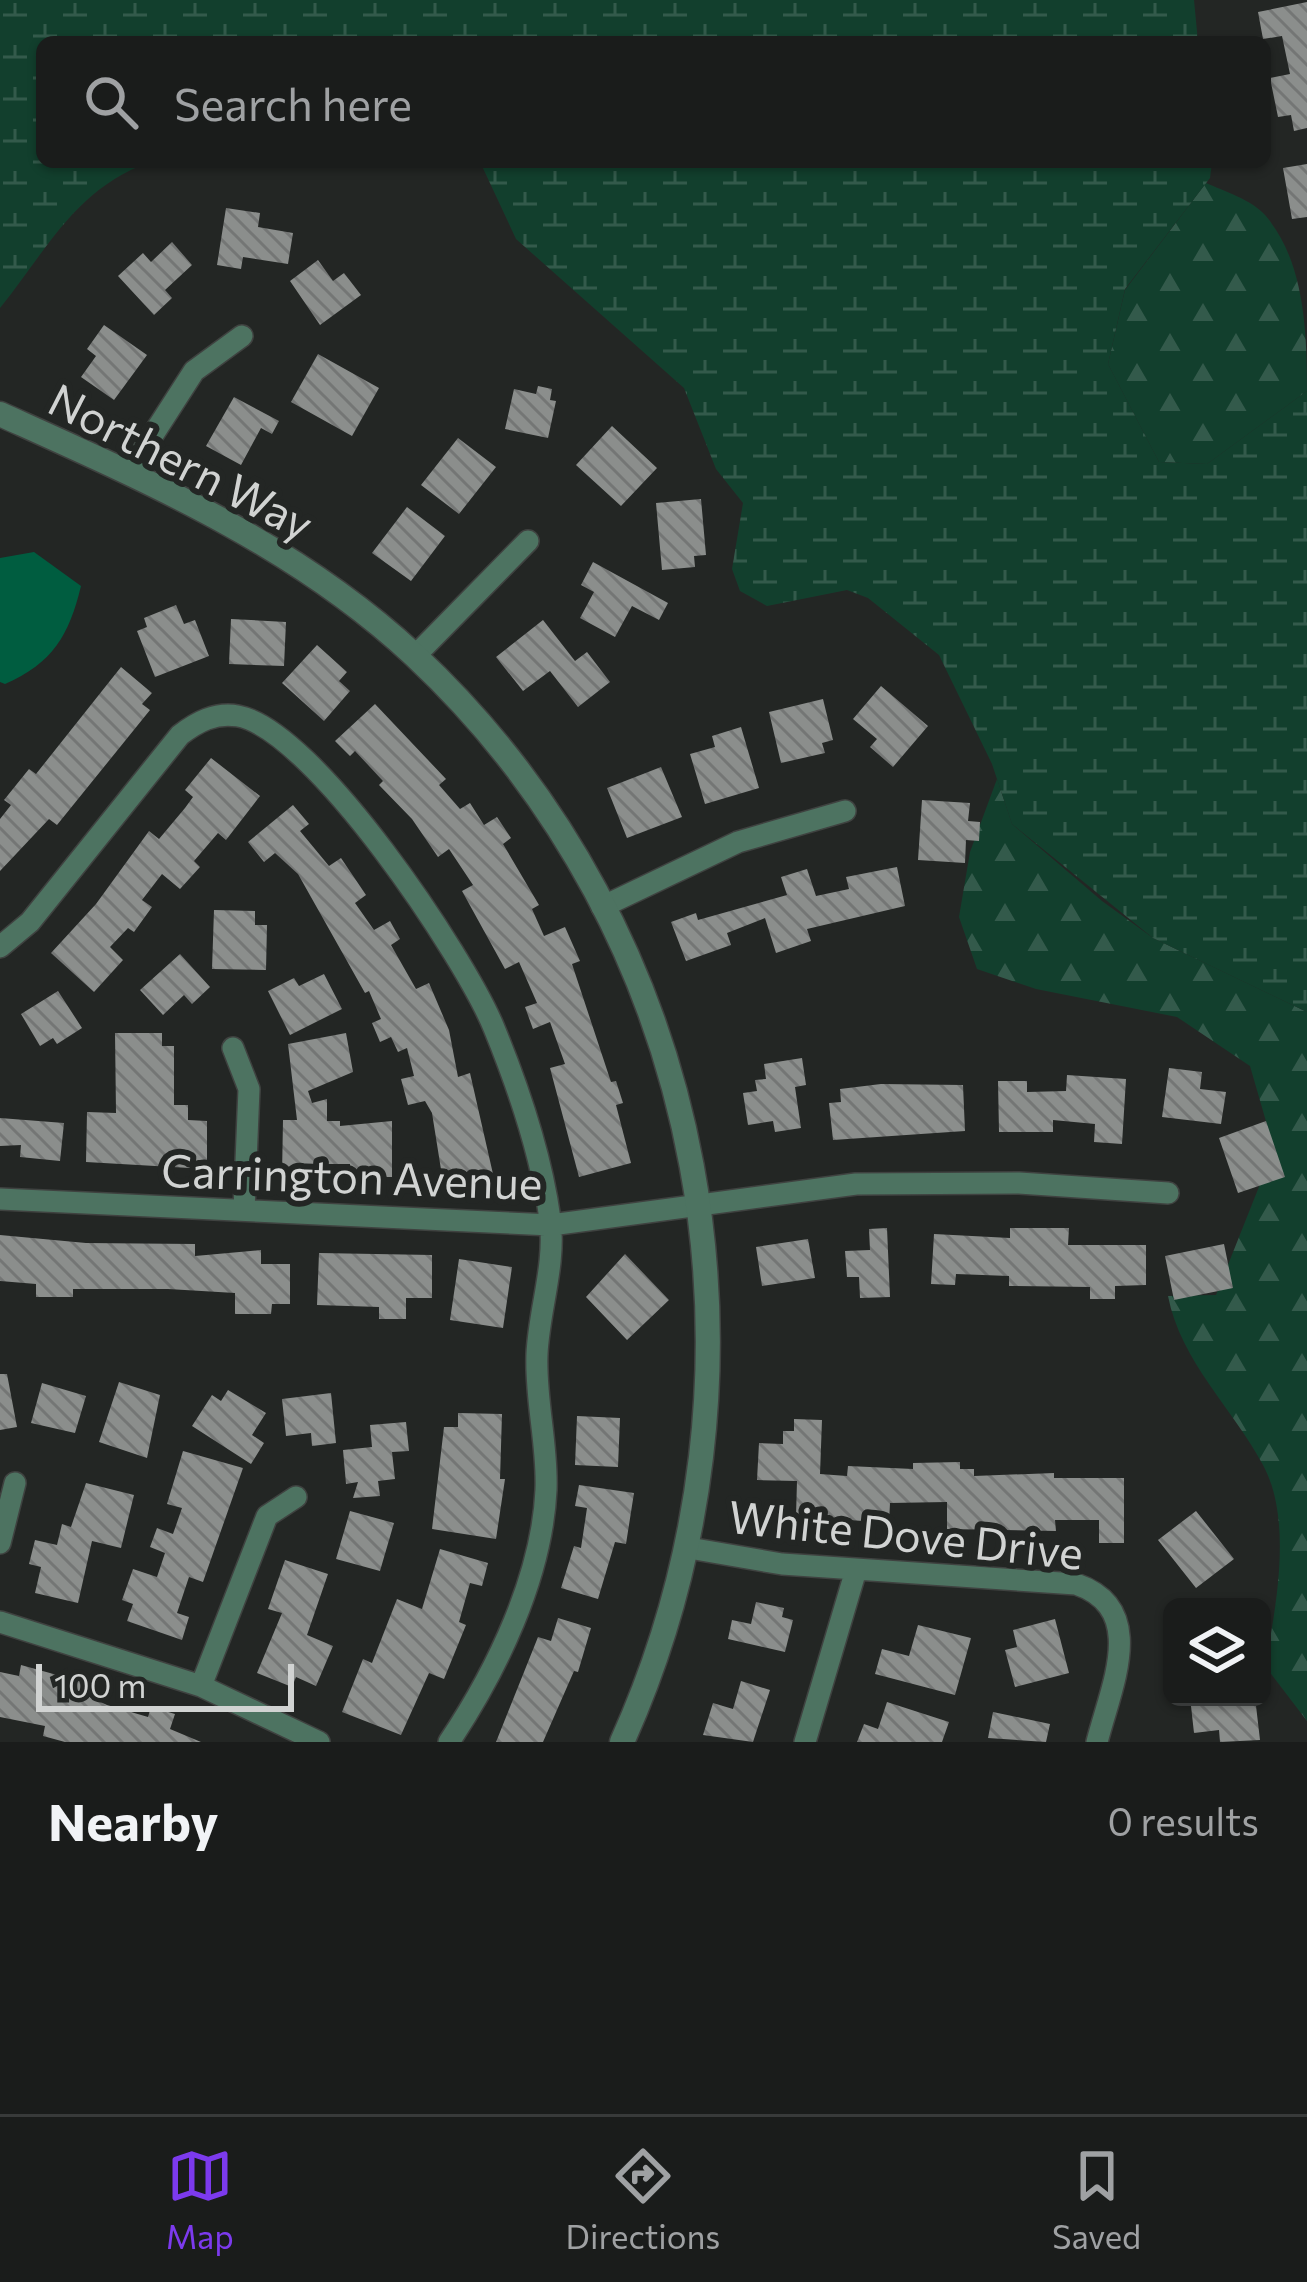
<!DOCTYPE html>
<html lang="en">
<head>
<meta charset="utf-8">
<style>
  body { margin:0; font-family:Commissioner,sans-serif; background:#232524; color:#f1f3f6 }
  .controls { position:absolute; right:36px; bottom:36px; display:grid; overflow:hidden; border-radius:18px; box-shadow:0 3px 9px #0004 }
  .controls button { width:108px; height:108px; display:grid; place-items:center; padding:0; border:0; border-bottom:3px solid #383a3a; background:#1a1c1b; color:#f1f3f6; font:60px sans-serif }
  .scale { position:absolute; left:36px; bottom:30px; width:258px; box-sizing:border-box; padding-left:12px; border:6px solid #d1d3d2; border-top:0; font-size:33px; line-height:42px; white-space:nowrap; color:#d1d3d2; -webkit-text-stroke:9px #232624; paint-order:stroke }
  .list { margin:0; padding:0; list-style:none }
  h2 { display:flex; justify-content:space-between; align-items:center; height:156px; margin:0; padding:0 48px; font-size:51px }
  h2 small { font-size:39px; font-weight:400; color:#9fa1a3 }
  .icon { flex:none; width:66px; height:66px; fill:none; stroke:currentColor; stroke-width:2; stroke-linecap:round; stroke-linejoin:round }
  .map { position:relative; flex:none; width:1307px; height:1742px; overflow:hidden }
  .search { position:absolute; background:#1a1c1b; box-shadow:0 3px 9px #0004; left:36px; right:36px; top:36px; height:132px; display:flex; align-items:center; gap:30px; box-sizing:border-box; padding:0 42px; border-radius:18px; color:#9fa1a3; font-size:45px }
  .sheet { height:372px; background:#1a1c1b }
  nav { display:flex; justify-content:space-around; align-items:center; box-sizing:border-box; height:168px; border-top:3px solid #383a3a; background:#1a1c1b; font-size:33px; color:#9fa1a3 }
  nav a { display:grid; justify-items:center; gap:6px }
  nav .on { color:#7c3aed }
  .map>svg:first-child { display:block }
</style>
</head>
<body>
<div class="map">
<svg width="1307" height="1742" viewBox="0 0 1307 1742">
  <defs>
    <pattern id="forest-firs" width="22" height="20" patternUnits="userSpaceOnUse" patternTransform="scale(3)"><rect width="22" height="20" fill="#123f2d"/><path d="M5 1l3.5 6h-7zM16 11l3.5 6h-7z" fill="#335a4b"/></pattern>
    <pattern id="wetland-marsh" width="20" height="14" patternUnits="userSpaceOnUse" patternTransform="scale(3)"><rect width="20" height="14" fill="#123f2d"/><path d="M1 5h8M5 5V1M11 12h8M15 12V8" fill="none" stroke="#335a4b"/></pattern>
    <pattern id="building-back-hatch" width="6" height="6" patternUnits="userSpaceOnUse" patternTransform="scale(3)"><rect width="6" height="6" fill="#8b8e8c"/><path d="M-1 5l2 2M0 0l6 6M5-1l2 2" fill="none" stroke="#747675"/></pattern>
  </defs>
  <rect width="100%" height="100%" fill="#232624"/>
  <path fill="url(#forest-firs)" d="M1206,183C1224,191 1252,200 1265,215C1305,261 1307,334 1307,391L1207,464L1159,462L1108,364L1125,290Z
    M997,779L1012,824L1102,901L1153,938L1307,1012V1721L1265,1666C1276,1608 1293,1520 1263,1465C1232,1407 1181,1362 1168,1296L1216,1295L1274,1149L1250,1066L1177,1017L1036,989L977,969L959,917L970,852Z"/>
  <path fill="url(#wetland-marsh)" d="M0,0H1194L1198,42H42V162H150C75,189 47,250 0,308Z
    M456,162H1212L1210,178L1125,289L1108,364L1159,462L1207,464L1307,391V1012L1153,938L1012,824L992,764L939,655L868,598L847,590L767,606L740,591L732,569L743,503L716,469L684,388L516,239L482,166Z"/>
  <path fill="#005d40" d="M34,552L81,586C69,635 53,663 5,684L0,682V558Z"/>
  <path fill="url(#building-back-hatch)" d="M1307,2V128L1294,131L1291,115L1278,117L1270,78L1290,74L1282,36L1263,39L1258,12Z
    M1307,164V217L1292,219L1283,168Z
    M226,208L260,213L258,227L293,233L288,264L243,257L241,269L217,265Z
    M172,242L192,265L165,290L172,298L154,315L118,276L143,253L151,262Z
    M318,260L333,281L344,273L361,295L320,325L290,281Z
    M104,325L147,355L114,400L81,377L96,356L87,349Z
    M318,354L379,388L352,436L291,402Z
    M538,386L552,389L550,400L556,401L548,438L505,429L514,389L536,394Z
    M234,397L279,421L272,434L261,428L241,465L206,446Z
    M612,426L657,468L621,506L576,465Z
    M458,438L496,467L459,514L421,485Z
    M701,499L706,555L694,556L695,567L662,570L656,503Z
    M407,507L445,536L411,581L372,553Z
    M593,562L668,603L659,620L632,606L615,637L580,618L594,592L581,585Z
    M176,605L184,624L195,620L209,656L155,677L137,631L147,627L144,618Z
    M231,619L286,622L284,666L229,664Z
    M543,620L575,661L587,652L610,682L578,707L550,671L523,691L496,657Z
    M317,645L347,672L339,681L350,691L324,721L282,683Z
    M121,667L152,693L142,704L150,710L57,825L49,819L0,871V819L11,805L4,800L29,769L36,774Z
    M881,686L928,726L893,767L870,747L877,739L853,719Z
    M823,699L833,740L822,743L825,753L781,763L769,712Z
    M375,704L446,779L439,785L460,809L470,803L484,825L497,817L511,838L503,844L539,905L532,909L544,936L565,927L580,961L572,964L611,1082L616,1081L623,1103L616,1105L631,1163L579,1177L550,1068L565,1064L550,1022L533,1029L525,1007L537,1003L519,962L505,969L462,891L473,885L449,849L438,857L412,819L379,785L383,781L355,751L350,756L335,741Z
    M741,727L759,788L705,804L690,754L715,747L712,736Z
    M211,758L260,796L226,840L218,833L194,861L200,867L180,889L162,874L142,900L152,907L134,932L128,928L110,947L123,960L94,992L51,953L96,904L149,831L159,839L185,808L193,797L185,790Z
    M661,767L682,817L627,838L607,788Z
    M922,800L970,803L968,821L980,822L979,841L966,840L965,863L918,860Z
    M293,805L309,824L300,831L329,866L341,858L366,895L355,903L374,930L390,921L400,939L391,945L416,989L429,983L449,1030L458,1077L470,1073L493,1174L443,1182L432,1113L425,1101L408,1105L401,1079L414,1076L407,1048L398,1052L391,1037L380,1042L372,1023L381,1019L369,991L365,993L298,874L275,853L264,862L248,842Z
    M897,867L905,906L807,929L811,941L776,953L765,918L727,933L731,945L686,961L671,922L696,913L698,920L787,895L781,877L807,869L816,896L849,889L846,877Z
    M214,910L255,911V925H267L266,970L212,969Z
    M180,954L210,987L192,1004L184,995L163,1015L140,990Z
    M324,974L342,1009L290,1035L268,991L294,978L299,986Z
    M58,991L82,1028L57,1044L53,1038L40,1046L21,1014Z
    M115,1033H162V1046H174V1105H188V1120L207,1121V1169L86,1162L87,1112L116,1113Z
    M346,1033L353,1072L308,1091L312,1103L327,1099V1121H340V1126L392,1121V1177H350V1164H307V1175H282L283,1120H297L288,1044Z
    M802,1058L806,1085L795,1087L801,1128L775,1132L773,1121L748,1125L743,1093L757,1091L755,1080L766,1079L764,1064Z
    M1169,1068L1202,1072L1200,1089L1226,1092L1221,1124L1162,1117Z
    M1067,1075L1126,1079L1122,1144L1094,1142L1095,1124L1053,1120V1132H999L998,1081H1027V1092L1066,1091Z
    M881,1084L963,1085L965,1131L833,1140L829,1103L841,1102L840,1089Z
    M0,1118L64,1123L60,1161L20,1157L21,1145L0,1146Z
    M1266,1121L1285,1177L1238,1193L1219,1138Z
    M887,1228L890,1297L860,1298L859,1277H847L845,1251L870,1250L869,1229Z
    M1010,1228H1069L1068,1245H1146V1285L1115,1286V1299H1090V1287L1009,1286V1276L956,1274L955,1285L931,1284L934,1234L1010,1238Z
    M0,1235L86,1243L195,1244V1256L261,1250V1264H290V1304H272L271,1314H235V1293L168,1289H73V1297H36V1284L0,1281Z
    M808,1239L815,1278L762,1286L756,1247Z
    M1224,1244L1233,1288L1174,1300L1165,1256Z
    M319,1253L432,1255V1298H406V1319H379V1307L317,1305Z
    M625,1254L669,1300L627,1340L586,1297Z
    M459,1259L512,1267L503,1328L450,1320Z
    M0,1374H7L17,1427L0,1430Z
    M119,1382L160,1395L147,1458L99,1442Z
    M42,1383L86,1396L75,1433L31,1423Z
    M228,1390L266,1413L252,1435L264,1443L251,1464L192,1426L212,1395L221,1401Z
    M331,1393L336,1443L312,1446L311,1433L286,1436L282,1399Z
    M458,1413L502,1414L500,1479H505L496,1539L432,1529L444,1427H458Z
    M577,1416L620,1418L618,1467L575,1465Z
    M794,1419L822,1420L820,1474L847,1476L848,1466L913,1469V1463L960,1462V1469H974V1476L1054,1473V1478H1124V1543H1099V1520H1055L1056,1531L947,1529V1502L890,1503L889,1523L796,1516L797,1481L757,1480L759,1443L783,1444V1431H794Z
    M406,1422L409,1451L392,1452L395,1479L378,1481L380,1496L353,1498L358,1482L346,1484L343,1450L372,1447L370,1425Z
    M183,1451L243,1468L203,1582L189,1577L177,1613L189,1617L182,1640L127,1621L133,1604L122,1600L133,1569L157,1577L165,1553L150,1547L157,1528L173,1534L182,1508L167,1504Z
    M86,1483L134,1495L121,1548L92,1541L78,1603L35,1593L41,1567L29,1564L35,1540L57,1545L62,1524L71,1527Z
    M579,1485L634,1493L626,1544L615,1542L598,1599L561,1588L574,1546L581,1548L587,1508L575,1506Z
    M350,1511L394,1523L380,1571L336,1559Z
    M1196,1511L1234,1559L1196,1588L1158,1540Z
    M440,1549L488,1563L482,1586L470,1583L459,1622L466,1625L444,1679L429,1673L401,1735L342,1712L363,1659L372,1663L397,1599L422,1609Z
    M285,1560L328,1574L307,1635L333,1646L316,1686L296,1677L292,1687L257,1673L282,1613L268,1609Z
    M756,1602L784,1608L782,1617L793,1620L785,1652L728,1639L732,1620L751,1624Z
    M558,1618L591,1628L578,1672L574,1671L543,1742H496L538,1637L551,1641Z
    M1055,1619L1069,1673L1015,1687L1005,1650L1017,1647L1013,1630Z
    M918,1625L971,1638L955,1695L875,1674L882,1649L909,1656Z
    M21,1665L86,1683L83,1694L107,1705L148,1717L151,1707L175,1714L170,1729L201,1742H65L43,1736L45,1726L0,1717V1672L19,1676Z
    M741,1681L770,1690L753,1742L703,1735L713,1703L733,1709Z
    M1190,1697H1255L1260,1740L1220,1742L1219,1730L1194,1733Z
    M887,1702L949,1722L942,1742H857L864,1724L878,1729Z
    M993,1712L1050,1724L1046,1742L988,1738Z"/>
  <g fill="none" stroke-linecap="round" stroke-linejoin="round">
    <g stroke="#3f4240" stroke-width="24">
      <path id="minor" d="M129,472L194,371L242,336
        M415,656L528,541
        M602,907L738,842L845,811
        M0,947L30,922L180,735C197,722 215,712 238,716C314,730 465,957 494,1028C519,1089 541,1153 550,1219C556,1265 539,1309 537,1354C535,1400 548,1445 546,1490C542,1577 497,1670 449,1742
        M233,1048L249,1089L244,1210
        M0,1199L551,1225L856,1184L1019,1183L1168,1193
        M0,1543L15,1483
        M689,1548L782,1564L1076,1584C1149,1609 1111,1686 1097,1742
        M0,1622L201,1686L319,1742
        M201,1686L267,1516L296,1497
        M805,1742L856,1570"/>
    </g>
    <g stroke="#3f4240" stroke-width="27">
      <path id="tertiary" d="M0,414C146,480 295,544 414,655C712,933 787,1376 622,1742"/>
    </g>
    <use href="#minor" stroke="#4d7361" stroke-width="21"/>
    <use href="#tertiary" stroke="#4d7361" stroke-width="24"/>
  </g>
  <g text-anchor="middle" dominant-baseline="central" stroke-width="12" stroke-linejoin="round" paint-order="stroke">
    <g font-size="45" fill="#d1d3d2" stroke="#232624">
      <text transform="translate(182 460) rotate(27)">Northern Way</text>
      <text transform="translate(352 1175) rotate(2)">Carrington Avenue</text>
      <text transform="translate(906 1533) rotate(6)">White Dove Drive</text>
    </g>
  </g>
</svg>
<div class="controls">
<button><svg class="icon" aria-label="layers" viewBox="0 0 24 24"><path d="M12 4l9 5-9 5-9-5zM3 14l9 5 9-5"/></svg></button>
</div>
<div class="scale">100 m</div>
<div class="search"><svg class="icon" aria-label="search" viewBox="0 0 24 24"><circle cx="10" cy="10" r="6"/><path d="M15 15l6 6"/></svg>Search here</div>
</div>
<section class="sheet">
<h2>Nearby<small>0 results</small></h2>
<ul class="list">
</ul>
</section>
<nav>
<a class="on"><svg class="icon" aria-label="map" viewBox="0 0 24 24"><path d="M3 6l6-2 6 2 6-2v14l-6 2-6-2-6 2zM9 4v14M15 6v14"/></svg>Map</a>
<a><svg class="icon" aria-label="directions" viewBox="0 0 24 24"><path d="M12 3l9 9-9 9-9-9zM9 14v-3h6M13 9l2 2-2 2"/></svg>Directions</a>
<a><svg class="icon" aria-label="saved" viewBox="0 0 24 24"><path d="M7 4h10v16l-5-4-5 4z"/></svg>Saved</a>
</nav>
</body>
</html>
